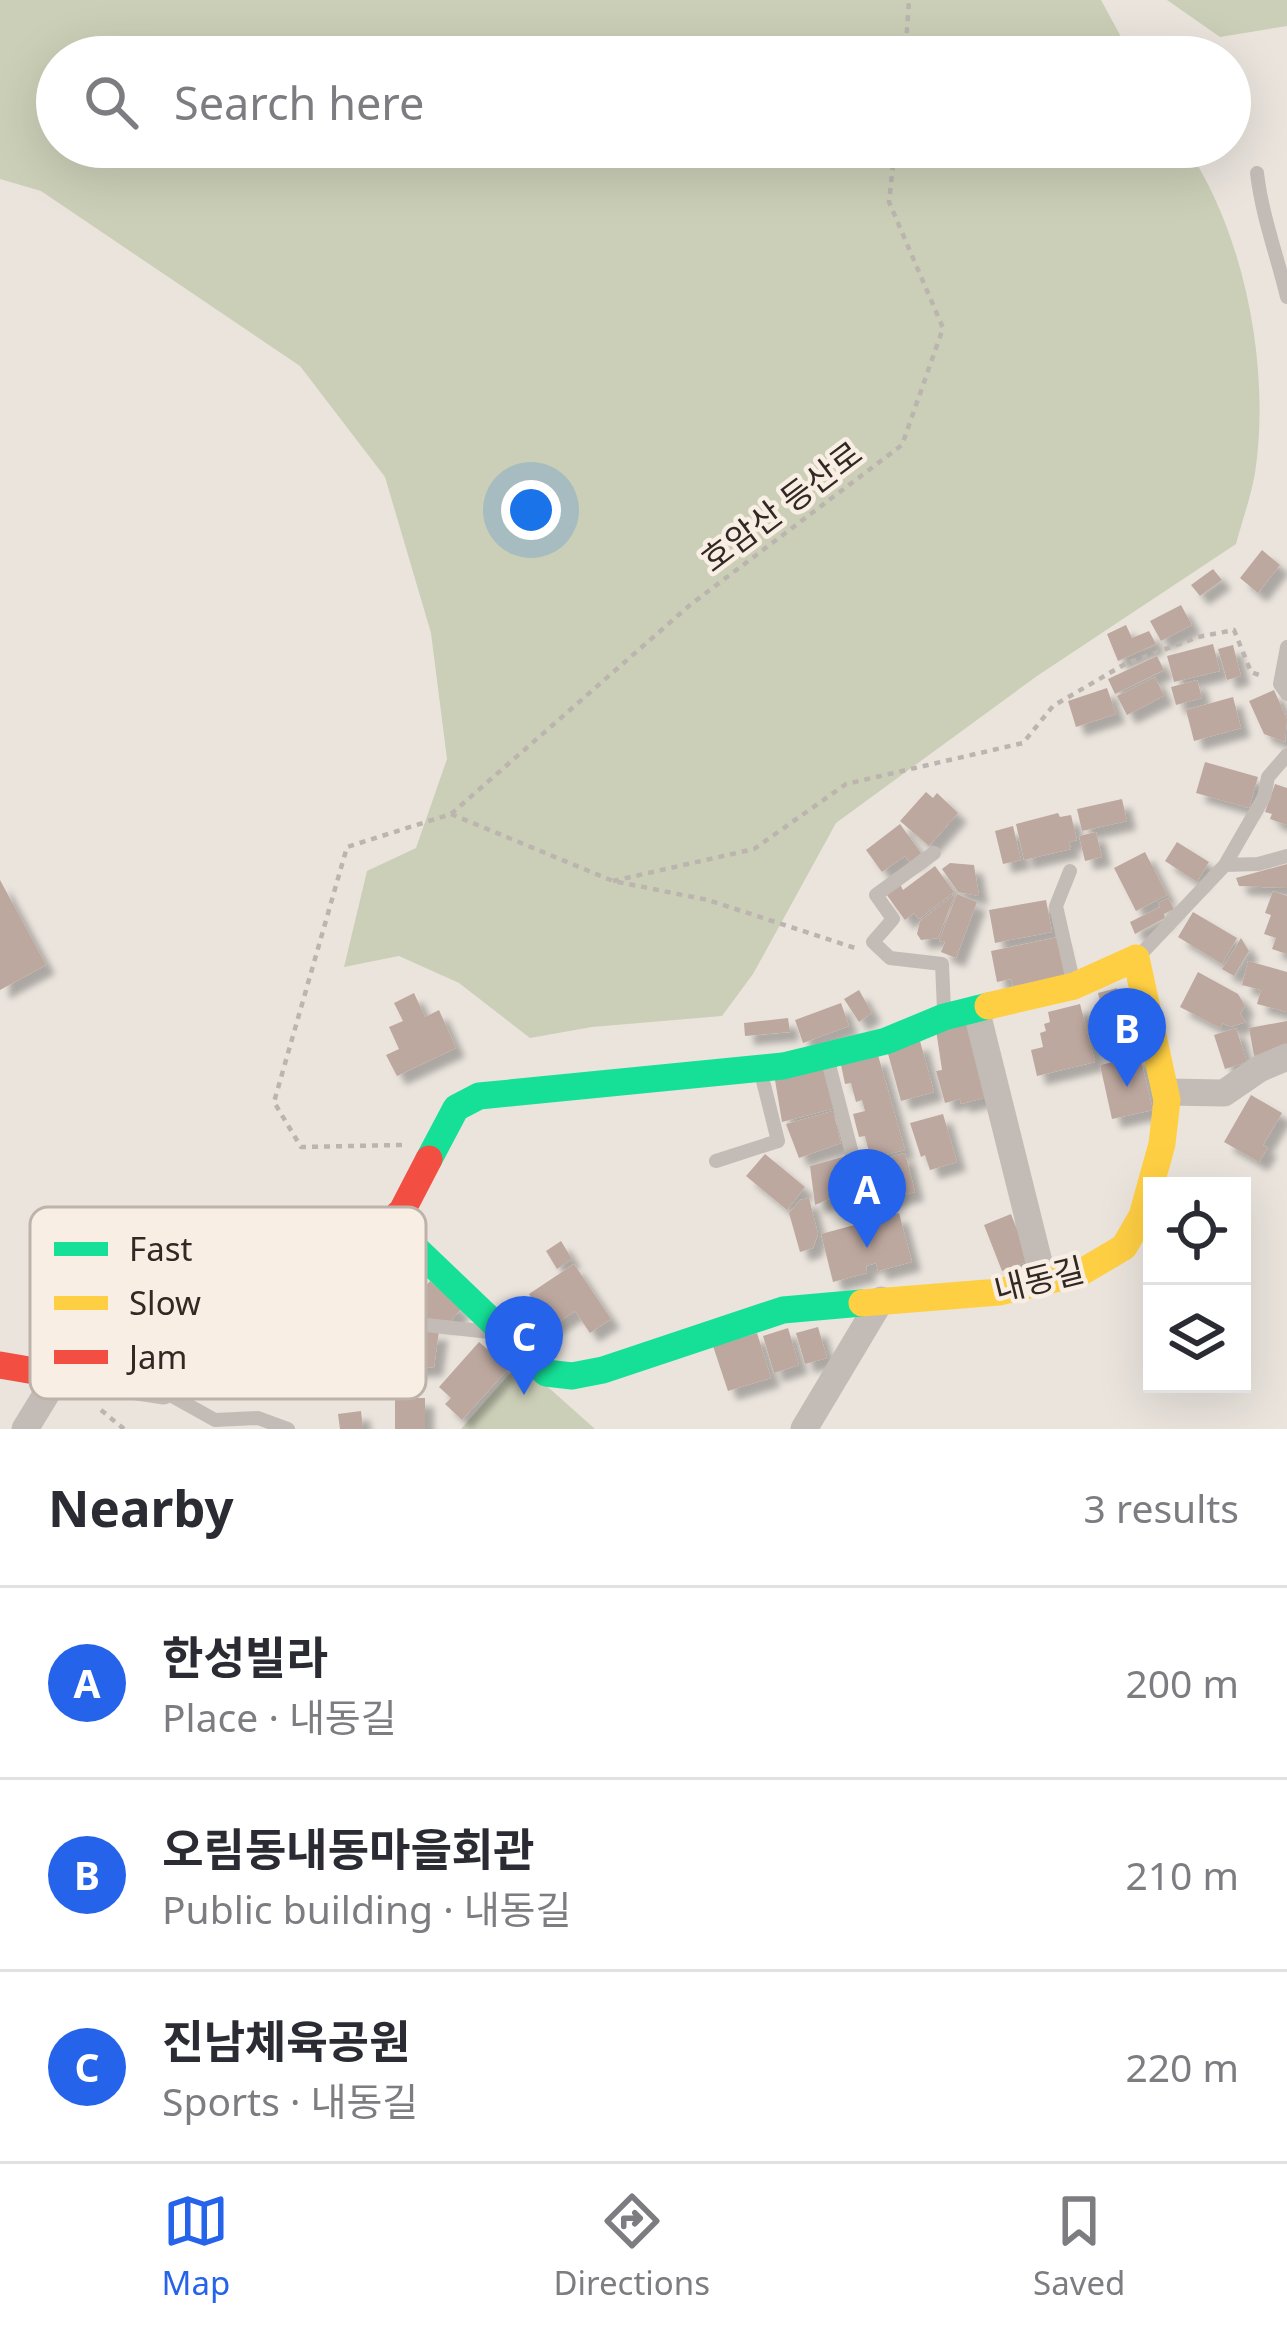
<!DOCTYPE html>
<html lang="en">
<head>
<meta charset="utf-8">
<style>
  body { margin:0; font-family:"Noto Sans","Noto Sans KR",sans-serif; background:#f7f7f7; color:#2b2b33 }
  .controls { position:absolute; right:36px; bottom:36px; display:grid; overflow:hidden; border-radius:0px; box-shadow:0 12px 48px #0002 }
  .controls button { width:108px; height:108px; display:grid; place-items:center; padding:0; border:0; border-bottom:3px solid #e1e1e2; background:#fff; color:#2b2b33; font:60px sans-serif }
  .you { position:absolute; left:531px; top:510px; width:42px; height:42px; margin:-30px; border:9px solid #fff; border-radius:50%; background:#1a73e8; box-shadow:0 0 0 18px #1a73e833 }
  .badge { display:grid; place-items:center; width:78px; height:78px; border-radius:50%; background:#2563eb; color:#fff; font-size:39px; font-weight:700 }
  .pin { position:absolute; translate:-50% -99px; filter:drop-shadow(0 3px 6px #0008) }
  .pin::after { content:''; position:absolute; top:63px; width:42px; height:36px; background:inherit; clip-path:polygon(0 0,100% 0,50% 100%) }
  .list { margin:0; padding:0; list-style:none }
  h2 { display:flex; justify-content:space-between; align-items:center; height:156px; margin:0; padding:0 48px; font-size:51px }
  h2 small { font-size:39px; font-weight:400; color:#7c7c81 }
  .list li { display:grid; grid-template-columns:78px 1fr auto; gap:36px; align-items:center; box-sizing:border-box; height:192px; padding:0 48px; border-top:3px solid #e1e1e2 }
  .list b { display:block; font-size:45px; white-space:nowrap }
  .list p { margin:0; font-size:39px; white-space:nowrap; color:#7c7c81 }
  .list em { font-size:39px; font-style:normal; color:#7c7c81 }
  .icon { flex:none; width:66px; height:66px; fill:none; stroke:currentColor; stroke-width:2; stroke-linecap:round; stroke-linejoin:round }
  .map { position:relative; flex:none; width:1287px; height:1429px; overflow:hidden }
  .search { position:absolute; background:#fff; box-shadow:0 12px 48px #0002; left:36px; right:36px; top:36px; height:132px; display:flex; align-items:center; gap:30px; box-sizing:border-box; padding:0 42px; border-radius:66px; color:#7c7c81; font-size:45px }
  .sheet { height:732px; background:#fff }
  nav { display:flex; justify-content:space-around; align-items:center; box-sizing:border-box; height:168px; border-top:3px solid #e1e1e2; background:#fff; font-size:33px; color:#7c7c81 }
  nav a { display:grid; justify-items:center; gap:6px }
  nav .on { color:#2563eb }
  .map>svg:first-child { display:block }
</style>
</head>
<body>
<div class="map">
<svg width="1287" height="1429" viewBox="0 0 1287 1429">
  <defs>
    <filter id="shadow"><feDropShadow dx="9" dy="9" stdDeviation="3" flood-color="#0004"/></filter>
  </defs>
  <rect width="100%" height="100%" fill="#eae4dd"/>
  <path fill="#cbcfb7" d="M0,0H1101L1132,57H57V147H1186C1245,233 1271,370 1255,473C1251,497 1242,521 1236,544L1037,676L836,823L753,974L722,1016L592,1027L530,1038L459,983L399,956L344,967L367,871L416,848L447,759L431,633L385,477L300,366L41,191L0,179Z
    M1167,0H1287V26L1220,37Z
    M520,1362L595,1429H461Z"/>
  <path fill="#bda89f" filter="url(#shadow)" d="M1262,550L1280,565L1258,593L1240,578Z
    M1213,569L1222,580L1200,596L1191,585Z
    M1181,605L1192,625L1161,641L1150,621Z
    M1126,625L1132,638L1149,631L1156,644L1118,661L1107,634Z
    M1213,644L1220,671L1174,682L1167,656Z
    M1233,645L1241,676L1227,680L1218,649Z
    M1157,656L1164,670L1115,694L1108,679Z
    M1155,677L1164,696L1127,715L1117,696Z
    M1197,680L1202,698L1176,705L1171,687Z
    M1107,688L1116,714L1076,727L1068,701Z
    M1274,690L1287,719L1285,742L1264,734L1249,701Z
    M1233,697L1241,728L1194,741L1186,710Z
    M1205,762L1258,777L1249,808L1196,793Z
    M1275,784L1287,788V825L1270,819L1272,814L1265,812Z
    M926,792L933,798L937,793L958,813L929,846L900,821Z
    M1122,799L1127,821L1082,831L1077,809Z
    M1058,813L1060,817L1071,815L1077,840L1069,842L1071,849L1024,860L1016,824Z
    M900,824L921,853L910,862L905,856L882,872L866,850Z
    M1013,826L1021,860L1003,864L995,831Z
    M1096,832L1102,857L1085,861L1079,836Z
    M1177,842L1209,862L1197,882L1165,861Z
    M1145,852L1167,895L1136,911L1114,868Z
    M950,863L974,865L979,896L958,892L942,869Z
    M1287,864V888L1239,886L1236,878Z
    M935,866L954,892L919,919L914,913L905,920L886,894L900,884L903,890Z
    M0,880L46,965L0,990Z
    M1273,891L1287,896V954L1272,949L1276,938L1264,934L1271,915L1265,913Z
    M955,894L938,938L921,940L917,934L920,921Z
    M957,894L977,902L956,958L941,952L945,942L939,941Z
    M1168,898L1174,909L1164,914L1165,918L1135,934L1130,922L1160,907L1158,903Z
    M1046,900L1052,932L995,943L989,910Z
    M1193,912L1237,938L1222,964L1178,937Z
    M1059,937L1067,975L1013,986L1011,979L997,982L991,951Z
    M1241,938L1249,951L1234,976L1222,969Z
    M1248,961L1287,972V1012L1257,1004L1261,990L1242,985Z
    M1198,972L1238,994L1245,1006L1240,1014L1246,1022L1230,1027L1223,1023L1220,1028L1180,1007Z
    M1117,988L1134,1052L1110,1058L1094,1010L1102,1008L1098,993Z
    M859,990L872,1013L859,1022L844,999Z
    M414,993L425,1017L439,1010L456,1048L397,1076L386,1055L399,1049L389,1027L403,1021L394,1003Z
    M841,1003L849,1026L803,1043L795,1020Z
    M1080,1004L1095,1062L1037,1076L1031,1050L1043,1047L1040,1033L1046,1031L1044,1024L1050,1022L1048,1012Z
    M788,1018L790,1032L745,1036L744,1023Z
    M1287,1021V1050L1254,1056L1249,1028Z
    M966,1022L987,1097L961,1104L960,1099L945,1103L936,1071L942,1070L936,1030Z
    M1236,1028L1247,1062L1225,1069L1214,1035Z
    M920,1041L934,1092L901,1101L887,1050Z
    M878,1055L905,1150L877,1157L876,1151L869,1152L865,1136L859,1137L853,1114L865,1111L862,1100L856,1102L851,1083L845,1084L841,1065Z
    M1140,1056L1153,1110L1112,1119L1100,1065Z
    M824,1067L835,1108L782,1122L775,1080Z
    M1251,1095L1282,1113L1263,1145L1268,1148L1259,1162L1224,1142Z
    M833,1111L841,1143L799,1158L786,1124Z
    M943,1114L957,1162L930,1170L925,1155L921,1157L910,1123Z
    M905,1153L915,1192L884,1200L878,1179L872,1181L867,1163Z
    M765,1154L805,1187L787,1210L746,1176Z
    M846,1156L854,1186L851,1190L815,1205L810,1166Z
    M809,1198L818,1234L813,1248L800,1252L789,1213L800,1200Z
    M899,1213L912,1262L878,1271L876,1263L866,1266L867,1273L833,1282L821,1234Z
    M1011,1214L1029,1261L1002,1271L984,1225Z
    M561,1241L572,1259L557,1269L546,1251Z
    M574,1264L611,1319L590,1333L575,1311L551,1327L529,1294Z
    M430,1281L461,1309L449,1323L428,1322L409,1305Z
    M818,1327L827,1358L805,1364L796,1333Z
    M788,1328L799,1365L774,1373L763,1336Z
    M439,1331L434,1367L375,1371L372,1332Z
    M757,1333L771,1378L728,1391L713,1346Z
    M479,1342L509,1368L462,1420L445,1404L451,1398L439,1387Z
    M395,1398H425V1429H395Z
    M361,1411L363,1429H340L338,1414Z"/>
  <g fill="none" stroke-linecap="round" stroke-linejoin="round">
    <path stroke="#bbb4af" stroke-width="4.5" stroke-dasharray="6 6" stroke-linecap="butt" d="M905,57L909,0
      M451,814L613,881L708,900L855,948
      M613,881L754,849L846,784L1023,743L1053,706L1125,664L1198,637L1234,630L1251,672L1264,677
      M402,1145L301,1147L274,1102L347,847L451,814L690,605L902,445L943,328L889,202L895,147
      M101,1410L124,1429"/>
    <path stroke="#c3bcb6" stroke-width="14" d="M1257,173C1262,216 1277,255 1287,297
      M1287,647L1280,684L1287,694
      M934,853L876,895L893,919L873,942L890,958L942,964L944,1010
      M1225,865L1258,864L1287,856
      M1070,871L1056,906L1073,981
      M1140,955L1225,865L1264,797L1268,777L1287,755
      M828,1061L864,1200
      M716,1161L778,1141L761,1073
      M163,1391C205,1381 255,1378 294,1358C320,1345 340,1323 371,1319L490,1332
      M163,1391L215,1420L258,1418L288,1429"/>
    <path stroke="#c3bcb6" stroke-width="27" d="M976,1009L1044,1282
      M1167,1092L1224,1093L1259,1069L1287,1057
      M25,1429L58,1375L163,1391
      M804,1429L881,1300"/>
    <path stroke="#16e098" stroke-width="27" d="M429,1159L456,1108L479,1096L783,1066L886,1041L944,1017L988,1006
      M389,1223L546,1373L572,1376L603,1370L783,1310L862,1303"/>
    <path stroke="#ffcf43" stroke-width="27" d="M862,1303L999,1292L1080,1273L1124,1247L1142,1216L1162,1144L1167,1100L1136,958L1074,986L988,1006"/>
    <path stroke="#f24e42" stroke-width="27" d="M0,1365L58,1375C160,1306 277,1272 389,1223L402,1211L429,1159"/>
  </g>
  <g text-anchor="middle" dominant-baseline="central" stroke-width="9" stroke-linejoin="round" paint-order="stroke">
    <g font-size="33" fill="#322925" stroke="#f8eee3">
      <text transform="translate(781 506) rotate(-37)">호암산 등산로</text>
      <text transform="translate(1039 1279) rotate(-14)">내동길</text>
    </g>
  </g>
  <rect x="30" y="1207" width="396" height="192" rx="18" fill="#f8eee3" stroke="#bdb3aa" stroke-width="3"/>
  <rect x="54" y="1242" width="54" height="14" fill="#16e098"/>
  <rect x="54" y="1296" width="54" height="14" fill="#ffcf43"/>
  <rect x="54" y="1350" width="54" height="14" fill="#f24e42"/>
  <g font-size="33" fill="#322925">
    <text x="129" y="1261">Fast</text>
    <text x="129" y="1315">Slow</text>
    <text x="129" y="1369">Jam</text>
  </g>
</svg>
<div class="controls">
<button><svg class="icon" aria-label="locate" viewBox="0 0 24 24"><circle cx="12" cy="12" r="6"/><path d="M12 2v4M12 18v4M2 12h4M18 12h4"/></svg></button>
<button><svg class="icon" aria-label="layers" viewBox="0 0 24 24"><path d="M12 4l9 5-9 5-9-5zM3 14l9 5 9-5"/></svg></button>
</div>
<div class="you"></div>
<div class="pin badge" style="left:867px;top:1248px">A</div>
<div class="pin badge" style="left:1127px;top:1087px">B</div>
<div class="pin badge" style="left:524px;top:1395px">C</div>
<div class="search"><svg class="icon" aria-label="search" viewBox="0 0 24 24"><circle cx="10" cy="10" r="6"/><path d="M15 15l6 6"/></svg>Search here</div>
</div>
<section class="sheet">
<h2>Nearby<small>3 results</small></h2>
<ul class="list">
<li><span class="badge">A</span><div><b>한성빌라</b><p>Place · 내동길</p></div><em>200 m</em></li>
<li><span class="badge">B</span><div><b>오림동내동마을회관</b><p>Public building · 내동길</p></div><em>210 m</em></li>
<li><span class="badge">C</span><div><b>진남체육공원</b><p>Sports · 내동길</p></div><em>220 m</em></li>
</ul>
</section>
<nav>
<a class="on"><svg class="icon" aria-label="map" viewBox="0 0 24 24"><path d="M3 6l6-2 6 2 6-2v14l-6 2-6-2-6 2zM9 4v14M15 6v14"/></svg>Map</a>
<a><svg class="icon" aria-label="directions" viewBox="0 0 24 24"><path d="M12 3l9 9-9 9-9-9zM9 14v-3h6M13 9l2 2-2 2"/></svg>Directions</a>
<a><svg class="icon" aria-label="saved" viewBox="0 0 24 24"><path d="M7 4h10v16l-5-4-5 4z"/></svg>Saved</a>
</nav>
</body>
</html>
